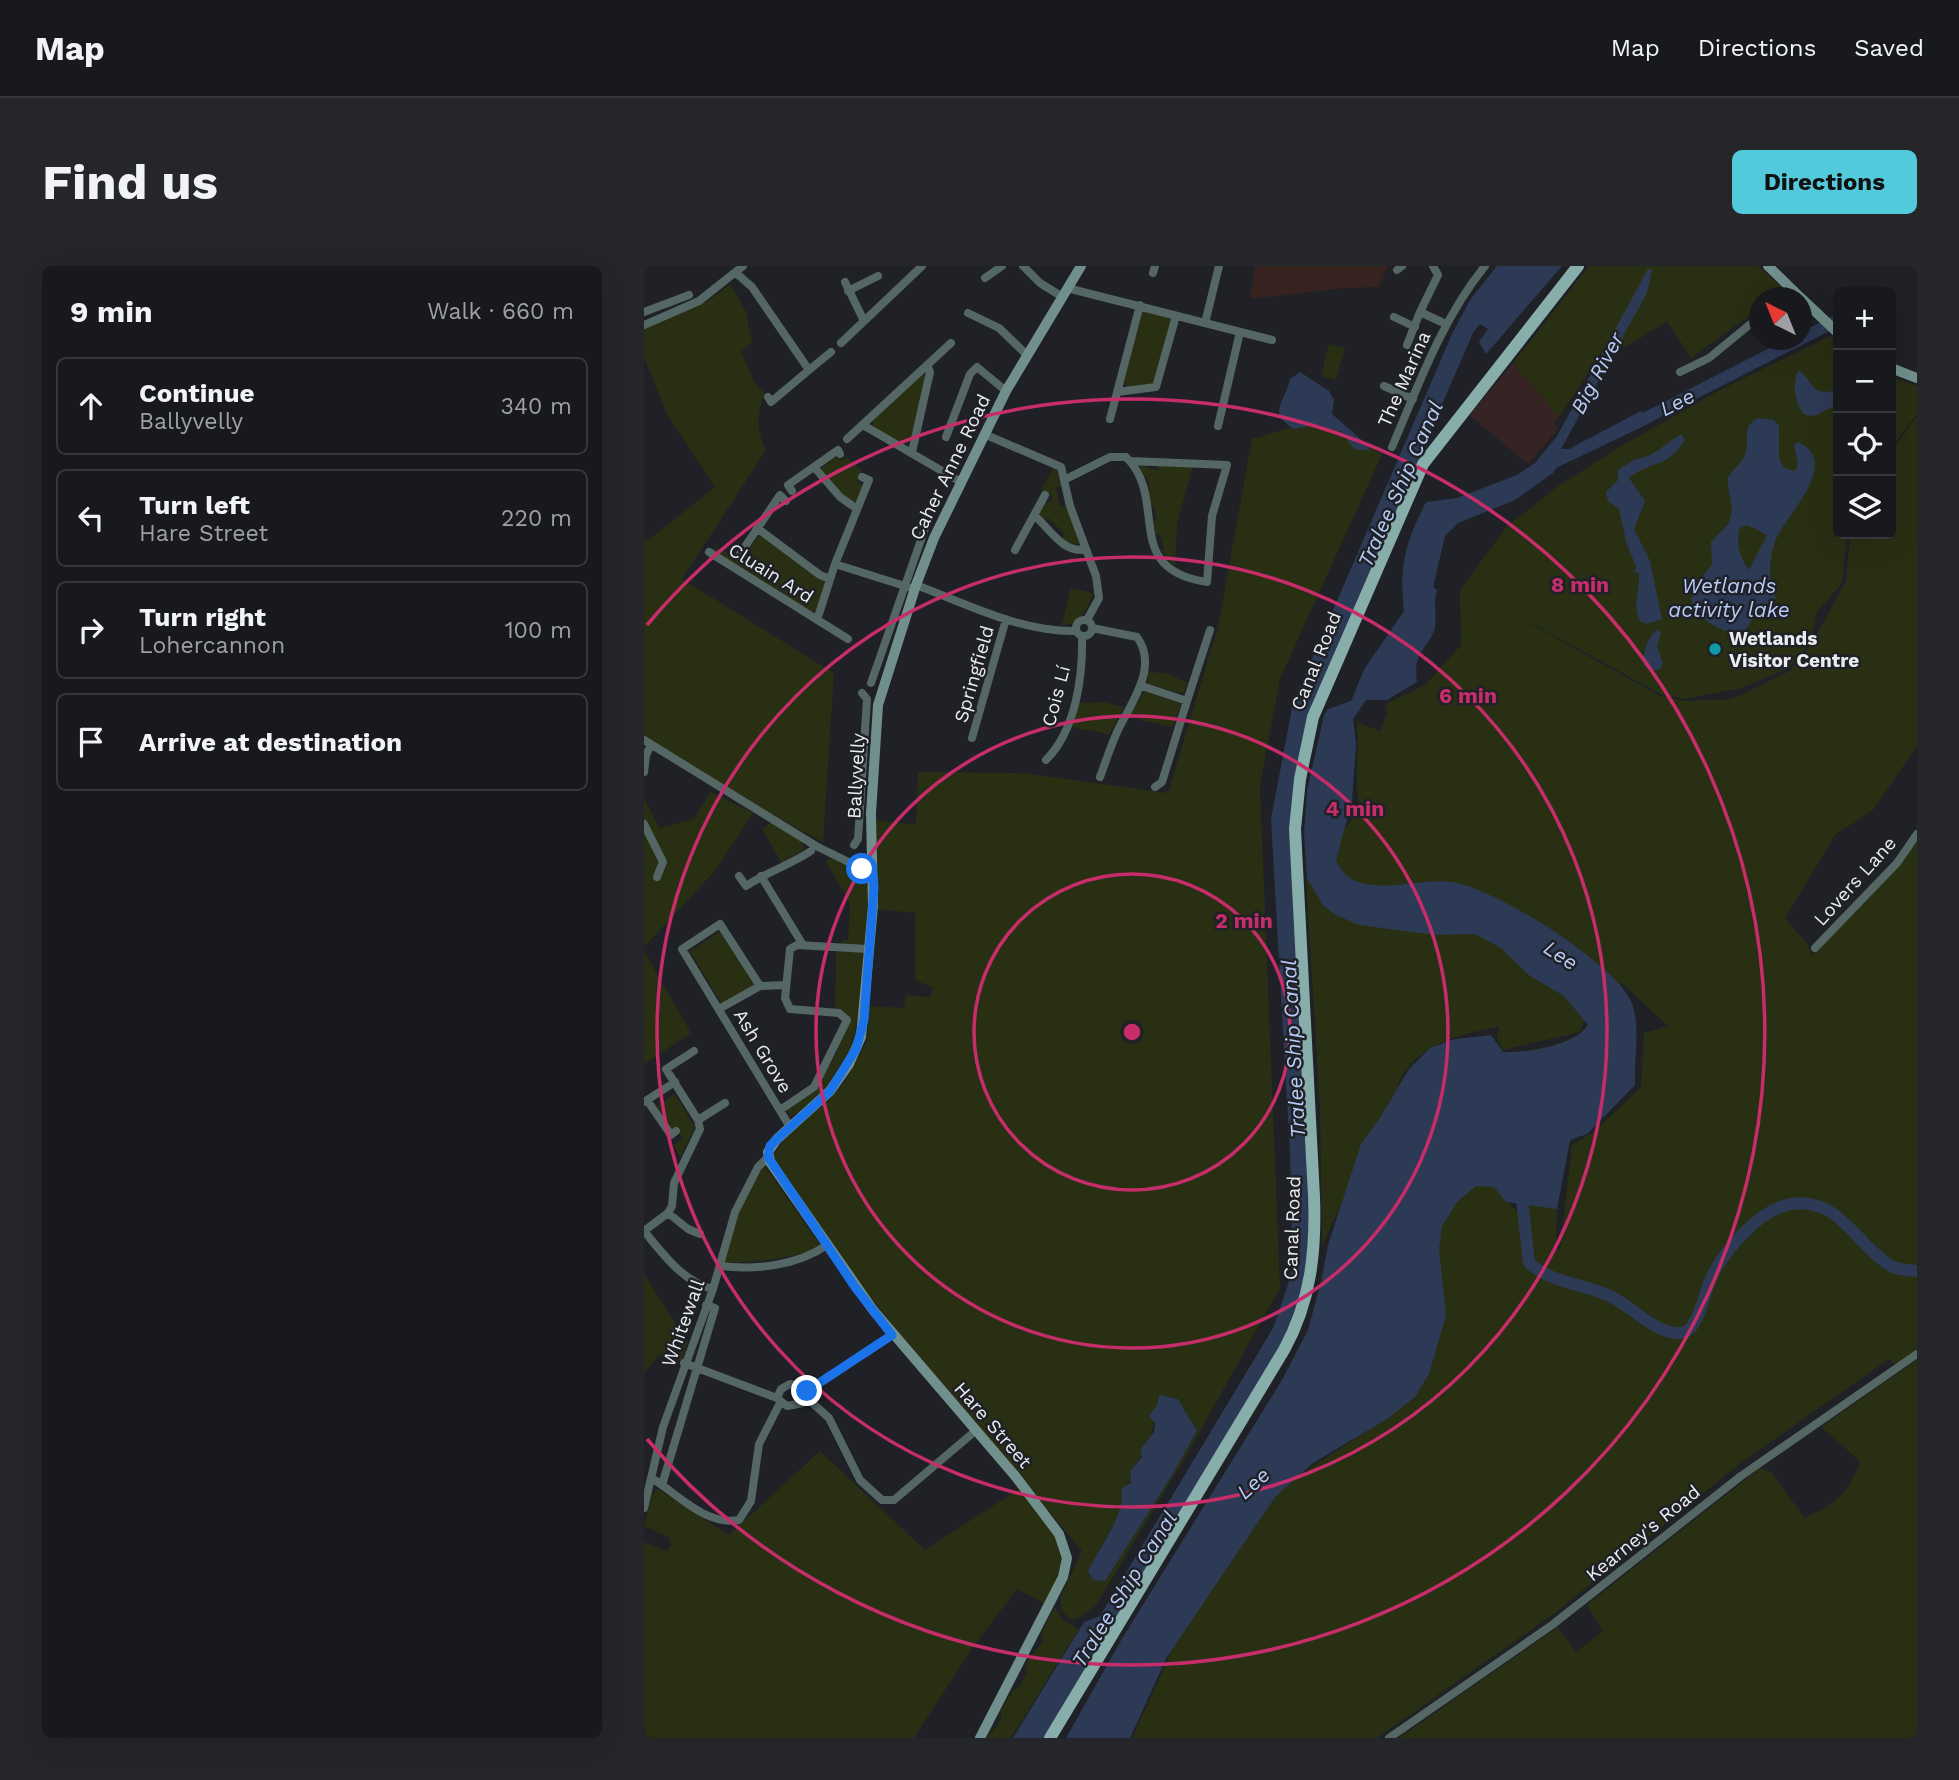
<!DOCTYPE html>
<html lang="en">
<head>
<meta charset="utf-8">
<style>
  body { margin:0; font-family:"Work Sans",sans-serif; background:#24262a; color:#f1f3f6 }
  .controls { position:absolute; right:21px; top:21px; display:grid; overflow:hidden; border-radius:10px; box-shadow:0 7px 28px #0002 }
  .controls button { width:63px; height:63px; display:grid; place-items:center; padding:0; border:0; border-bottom:2px solid #36383b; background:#17191d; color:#f1f3f6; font:35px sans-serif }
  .compass { position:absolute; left:1105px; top:21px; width:63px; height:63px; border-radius:50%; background:#17191d; box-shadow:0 7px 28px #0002; rotate:317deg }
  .stop { position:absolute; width:21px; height:21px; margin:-16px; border:5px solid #1a73e8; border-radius:50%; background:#fff }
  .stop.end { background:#1a73e8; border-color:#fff; box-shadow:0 2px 7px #0008 }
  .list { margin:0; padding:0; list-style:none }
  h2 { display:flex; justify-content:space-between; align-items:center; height:91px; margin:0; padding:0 28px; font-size:30px }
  h2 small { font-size:23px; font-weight:400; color:#9ea0a4 }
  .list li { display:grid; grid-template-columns:46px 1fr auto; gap:21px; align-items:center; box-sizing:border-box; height:98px; margin:0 14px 14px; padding:0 14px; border:2px solid #36383b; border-radius:10px }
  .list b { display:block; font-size:26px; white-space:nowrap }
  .list p { margin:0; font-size:23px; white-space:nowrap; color:#9ea0a4 }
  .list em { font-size:23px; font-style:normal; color:#9ea0a4 }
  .icon { flex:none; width:38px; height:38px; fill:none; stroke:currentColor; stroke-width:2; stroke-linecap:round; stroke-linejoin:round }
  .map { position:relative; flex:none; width:1273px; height:1472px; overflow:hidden; border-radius:10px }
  header { display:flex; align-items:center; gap:42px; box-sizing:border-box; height:98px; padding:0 35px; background:#17191d; border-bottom:2px solid #36383b }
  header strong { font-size:33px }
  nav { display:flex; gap:38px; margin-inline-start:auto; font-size:24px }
  .intro { display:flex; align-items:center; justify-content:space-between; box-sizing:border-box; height:168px; padding:0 42px }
  h1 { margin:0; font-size:49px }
  .button { padding:18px 32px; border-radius:10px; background:#53cadc; color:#111; font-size:24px; font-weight:700 }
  main { display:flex; gap:42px; padding:0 42px }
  aside { flex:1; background:#17191d; border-radius:10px; box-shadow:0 7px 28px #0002 }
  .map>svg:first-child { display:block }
</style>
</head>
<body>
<header>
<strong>Map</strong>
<nav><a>Map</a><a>Directions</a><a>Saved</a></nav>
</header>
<div class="intro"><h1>Find us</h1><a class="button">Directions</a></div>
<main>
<aside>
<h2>9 min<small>Walk · 660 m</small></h2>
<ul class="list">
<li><svg class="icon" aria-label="ahead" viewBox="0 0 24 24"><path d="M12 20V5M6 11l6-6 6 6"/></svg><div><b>Continue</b><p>Ballyvelly</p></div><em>340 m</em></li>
<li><svg class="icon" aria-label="left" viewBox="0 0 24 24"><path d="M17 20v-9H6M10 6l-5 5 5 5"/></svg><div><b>Turn left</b><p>Hare Street</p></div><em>220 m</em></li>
<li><svg class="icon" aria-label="right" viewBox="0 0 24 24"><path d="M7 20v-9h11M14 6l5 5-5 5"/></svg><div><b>Turn right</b><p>Lohercannon</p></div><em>100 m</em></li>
<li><svg class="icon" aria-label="arrive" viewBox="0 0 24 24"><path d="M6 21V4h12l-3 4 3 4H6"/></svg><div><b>Arrive at destination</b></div></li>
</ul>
</aside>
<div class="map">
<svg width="1273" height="1472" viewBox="0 0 1273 1472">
  <rect width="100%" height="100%" fill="#1f2127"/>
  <path fill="#362323" d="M869,97L915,151L910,156L914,163L884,198L825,149Z"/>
  <path fill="#362320" d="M611,0H744L735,21L701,22L606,33Z"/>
  <path fill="#292f13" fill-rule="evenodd" d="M945,0H1114L1141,24L1131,31L1115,32V43L1047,92L1023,55L982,81L964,77L915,151L869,97Z
    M87,18L102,46L108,77L97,85L110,116L121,128C112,147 112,165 122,184L38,313L190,407L179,576L87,526L0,469V272L3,275L71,221L23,148L0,91V63L64,35Z
    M499,45L529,51L511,115L507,119L483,121L479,117Z
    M1186,70L1194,77V268H1203L1198,317L1173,346L1166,377L1145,402L1098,422L1040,433L1017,428L830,326L1016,430L1041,435L1088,433L1146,405L1168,377L1202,315L1206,268H1247V186L1273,150V480L1229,544L1191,569L1141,652L1164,679L1168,690L1273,575V1083L1252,1099L1245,1093L1098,1196L911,1347L733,1472H457C469,1461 475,1465 488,1472L531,1378L529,1359L538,1335L573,1271L618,1220L635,1207L660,1206L752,1146L764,1110L769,1069L756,1026L743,964L739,912L745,891L759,871L779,857L807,844L834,836L860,840L866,865L863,895L875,937L863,936L885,956L872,835C899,831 942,818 963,799C972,791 976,776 979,765C984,750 980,737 969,726L957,737C964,747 967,761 964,772C950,827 844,817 802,827C785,832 765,845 751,855C741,863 735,875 731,886C703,965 774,1064 731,1130C706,1171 645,1172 606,1194C593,1202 581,1215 570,1226L638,1114L664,1064L695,942L678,981L676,841L662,613L716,543C709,514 716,485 713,456L736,465L743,448L742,438L781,419L817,379L816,324L863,260L916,219L974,182L1074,125ZM978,717L1024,760L1000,767L997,821L950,866L928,879L916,984L912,981L913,943L926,874L943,868L991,819C990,781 998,751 976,719ZM940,755L944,758C931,780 882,786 859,786L847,769C790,778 788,777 752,822C773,776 810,771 855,760L853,773L859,784L936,766Z
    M685,78L701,82L692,114L677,110Z
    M278,108L282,110L267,174L258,178L229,160V154Z
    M1247,111L1273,120V148L1247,182Z
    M680,152L738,188L636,413L616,519L636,1022L544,1187L452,1339L432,1354L426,1353L417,1344V1330L438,1285L217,1021L128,891L144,868L184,835L202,814L223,775L225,740L260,742L262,729L286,731L289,722L271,714V647L232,643L233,554L272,559L274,506L378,507L524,527L574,361L608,173ZM515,1129L534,1133L553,1165L527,1211L461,1314L444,1305C457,1279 488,1233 486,1205C510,1177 508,1162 515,1129Z
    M191,191L198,195L203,191L218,205L213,215L219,220L211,236L197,229L176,204Z
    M503,197V202L514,204L515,198L549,200L533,258L531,302L517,283L520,282L516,268L511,269L508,255L513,254L510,240H505L501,226L506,224L503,211H498L496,198Z
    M411,200L417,220L412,221L416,240L421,239L436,274L434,279L418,274L420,268L405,252L401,255L394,246L400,236L405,237L409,231L397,224Z
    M118,270L179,315L181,321L172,345H167L71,287L72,281L104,298L108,292L106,282L113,271Z
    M427,322L449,327C445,341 435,359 418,359Z
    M504,406L521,407L544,417L540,426L535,427L504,417Z
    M501,425L537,438L529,461L500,455L487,448Z
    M460,436L480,441L465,469C450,463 440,466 426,460L434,437Z
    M66,526L109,547L71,605L0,681V532L15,562L50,553Z
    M127,556L157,574L160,583L138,597L118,563Z
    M189,592L211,602L227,623L222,675L214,681L198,680L199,674H204L206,637L182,595Z
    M76,666L111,719L78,738L46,685Z
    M0,685L47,767L0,798Z
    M192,685H220C215,747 215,820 147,850L143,843C182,815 189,799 205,754L199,744L191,743Z
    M31,828L51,861L36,891L29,879L39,872L33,864H26L13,840Z
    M120,899L176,979C161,993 104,996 81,997L78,995L94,943Z
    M0,1008L44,1077L37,1095L15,1089L0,1107Z
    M1273,1094V1472H755L914,1361L932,1386L959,1365L943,1339L1116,1202L1127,1206L1161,1252C1192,1237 1205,1228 1216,1195L1177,1161Z
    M176,1185L281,1284L375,1223C393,1245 422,1271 417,1303C416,1314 406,1327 401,1338L373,1323L329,1381L270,1472H0V1276L22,1285L27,1280L26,1272L0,1260L8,1229L14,1223L85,1269Z
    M411,1341L419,1354L435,1363L367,1472H343L358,1452L356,1446L369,1424L375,1422L383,1406L381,1399L399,1375L397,1367Z"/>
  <path fill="#2d3a55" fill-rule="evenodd" d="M853,0H918L842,88L835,76L844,63L836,58L829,67L682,406L650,526L665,978L651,1058L404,1472H369L440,1356L456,1350L629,1062L646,1013L648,984L646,888L627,553L649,437L808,68L826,34Z
    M1004,3L1008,4L1003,27L917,183H925L997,145L1004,158L912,202L909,207L871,234L814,257L801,270L789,321L793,324C789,337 793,347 791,361C786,383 768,383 773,416L743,434H722L709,453L712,478L708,535L692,594C697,604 702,612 714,616C746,626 776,612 808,616C849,621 977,700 989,740C996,764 990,793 991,819L943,868L926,874L913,943L862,936L850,921L832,920L813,936L798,960L795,983L802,1049L785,1108L771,1131L743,1153L669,1197L631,1231L523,1391L486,1472H422L476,1376L638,1114L664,1064L677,1017L684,979L717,878L736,852L765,803L786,782L811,773L847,769L859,786C882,787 931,780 944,759L920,730L886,710L857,682L831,668L792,669L715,659L690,648L679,639L663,612L660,568L663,525L680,449L684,443L707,435L721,402L760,345C755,299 761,278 782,236L813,232L873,209L891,197L913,170Z
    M1155,104C1172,120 1168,130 1194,124V141C1180,140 1175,155 1160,148C1151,138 1147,114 1155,104Z
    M656,106L685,125L690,134L688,148L720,176L726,185L710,183L698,166L671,159L649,163L636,152C632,138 644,127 646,113Z
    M1114,152L1129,154L1135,159V193L1140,202L1151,205L1154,199L1150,178L1154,176C1198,196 1143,248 1132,273C1125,290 1123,315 1132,331L1110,351L1097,371C1077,363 1035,350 1051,320C1055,312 1064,306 1068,298L1067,276L1085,257L1088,244L1083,213C1088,204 1098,197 1101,189C1107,173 1096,161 1114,152ZM1103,259L1123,269L1105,304C1096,292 1091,277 1096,262Z
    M1037,168L1041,173C1027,201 1006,195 985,212L1001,235L990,263L1006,295L1018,353L1002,358L996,355C988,337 996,326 995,307L991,306L989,312L992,300L983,279L975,243L964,235L962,226L974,214V204L990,194L1007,189Z
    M1014,363L1017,367L1013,380L1019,397L1016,403L1009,405L1000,400C997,390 1005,368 1014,363Z
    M515,1129L534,1133L553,1165L527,1211L461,1315L449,1314L444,1305C453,1286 485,1242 477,1223L487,1217L486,1205L498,1191L496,1184L510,1166L511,1157L505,1150L513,1139Z"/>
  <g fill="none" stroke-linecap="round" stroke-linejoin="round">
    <path stroke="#2d3a55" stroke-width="12" d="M986,160L1194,54
      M877,924L885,997C907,1017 941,1018 968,1031C988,1041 1010,1066 1033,1067C1040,1068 1046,1064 1050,1057C1059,1043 1061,1023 1069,1008C1083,982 1116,943 1147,938C1195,930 1213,980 1247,1000C1254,1004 1265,1004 1273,1005"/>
    <path stroke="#556765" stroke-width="8" d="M379,0L396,17L417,30
      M789,0L794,9L776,46L802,58
      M753,4L758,0
      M92,7L108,21L165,104L127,136L124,131
      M509,7L511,0
      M341,12L358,0
      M201,16L220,55
      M423,22L628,74
      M204,25L234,10
      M1140,32L1149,24
      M0,46L45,29
      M324,47L355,62L383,89
      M750,51L771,61
      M561,57L575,0
      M0,59L55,35L99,0
      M197,77L278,0
      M763,79L776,46
      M165,104L187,86
      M1036,106L1065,92L1115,51
      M740,120L769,133
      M473,126L512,121L532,50
      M466,153L496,39
      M219,159L317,216
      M574,160L596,66
      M340,168L417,201L426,240L452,310L455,332L443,354
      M302,171L326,108L333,101L362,125
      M203,173L307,77
      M748,181C775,118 798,53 841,0
      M268,186L286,106L283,99
      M170,201L196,231L213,243
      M422,213L466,191H482C526,234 476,303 563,316L568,250L583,199L486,195
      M148,225L144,219L194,184L196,188
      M390,249C405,262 420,289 442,283
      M113,262L176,309L186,313
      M371,284L401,229
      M65,286L204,373
      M102,292L96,288L136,229L142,235
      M191,298L264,321
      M272,319C323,338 376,366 432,365
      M432 362a8 8 0 1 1 16 0a8 8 0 1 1-16 0Z
      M173,354L191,298L225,214L218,211
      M448,362L493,371C515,401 487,437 474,464C467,479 462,495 456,511
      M227,417L285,251
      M498,420L543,435L518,516L511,521
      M543,435L566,364
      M328,472L362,353
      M0,474L172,580L229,608
      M402,494C432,464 439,410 438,370
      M0,506L2,489L7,479
      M0,558L19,596L13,611
      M210,579L214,573L223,433L218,427
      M95,610L102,620C123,606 146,599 167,585
      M117,610L159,679
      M1171,682L1253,597L1273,568
      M116,720L141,719
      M75,743L116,720L76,658L38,683L146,861
      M3,834L27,869L32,865
      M0,836L31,816
      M136,844L170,821L203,754L195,747L146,743L141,732L146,683L153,679L224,683
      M54,854L81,837
      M24,947L44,963L56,968
      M0,965L24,947L28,940L30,917L56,863L54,854L22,803L50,785
      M0,965C19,988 39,1016 69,1023
      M76,1000C111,1004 153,1000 183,979
      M40,1097L133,1132L143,1140L159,1137L164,1128L159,1121L146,1118L137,1123L133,1132
      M163,1125L248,1069
      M164,1133L185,1152L216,1214L238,1234H250L330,1166
      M9,1213C35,1229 62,1260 95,1254L107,1235L115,1178L136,1137
      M18,1219L71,1042L62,1039
      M0,1242L19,1161L69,1023L91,946L114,901L124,891
      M745,1472L908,1359L1097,1210L1273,1088"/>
    <path stroke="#718f8c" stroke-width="10" d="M1124,0L1157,32
      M1157,32L1194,67
      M1247,102L1273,112
      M336,1472L419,1311L423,1292L415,1268L372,1211L229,1044L126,896L124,886L133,873L186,825L205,798L217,771L229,640L227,547L234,439L272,319L290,272L362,125L437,0"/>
    <path stroke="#87aeaa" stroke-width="12" d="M406,1472L640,1084C667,1035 672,985 670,931L651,563L656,513L669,451L779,198L934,0"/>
  </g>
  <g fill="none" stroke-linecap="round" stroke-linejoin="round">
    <path stroke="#1a73e8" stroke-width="9" d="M163,1125L248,1069L211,1021L124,891L126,880L133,873L186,825L212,783L220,754L230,622L229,608L218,603"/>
  </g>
  <g fill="none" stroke="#c62d6a" stroke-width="3.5">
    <circle cx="488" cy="766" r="158"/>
    <circle cx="488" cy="766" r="316"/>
    <circle cx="488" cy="766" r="475"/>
    <path d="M3 359A633 633 0 1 1 3 1173"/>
  </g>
  <circle fill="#0f9aa8" stroke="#1f2127" stroke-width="2.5" cx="1071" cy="383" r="7"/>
  <g text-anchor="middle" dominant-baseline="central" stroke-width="5" stroke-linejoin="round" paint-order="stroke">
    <g font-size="19" fill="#eaecf0" stroke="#1f2127">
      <text transform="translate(760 113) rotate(-66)">The Marina</text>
      <text transform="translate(306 201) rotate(-64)">Caher Anne Road</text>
      <text transform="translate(127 307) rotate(32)">Cluain Ard</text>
      <text transform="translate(672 395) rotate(-68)">Canal Road</text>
      <text transform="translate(330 408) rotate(-74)">Springfield</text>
      <text transform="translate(412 430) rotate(-75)">Cois Lí</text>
      <text transform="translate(212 510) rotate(-87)">Ballyvelly</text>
      <text transform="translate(1211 615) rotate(-48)">Lovers Lane</text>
      <text transform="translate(119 785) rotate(59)">Ash Grove</text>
      <text transform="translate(648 962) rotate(-88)">Canal Road</text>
      <text transform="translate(39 1057) rotate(-70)">Whitewall</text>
      <text transform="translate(349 1159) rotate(49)">Hare Street</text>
      <text transform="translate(999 1267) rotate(-39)">Kearney's Road</text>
    </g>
    <g font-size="19" font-weight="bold" fill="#eaecf0" stroke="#1f2127" text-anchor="start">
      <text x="1085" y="372">Wetlands<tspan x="1085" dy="22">Visitor Centre</tspan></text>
    </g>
    <g font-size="21" font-style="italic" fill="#b6cbf5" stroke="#1f2127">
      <text transform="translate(953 107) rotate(-62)">Big River</text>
      <text transform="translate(1033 136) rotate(-27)">Lee</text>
      <text transform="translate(756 218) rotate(-66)">Tralee Ship Canal</text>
      <text x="1085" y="319">Wetlands<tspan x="1085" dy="24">activity lake</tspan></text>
      <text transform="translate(917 689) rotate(33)">Lee</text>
      <text transform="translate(649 783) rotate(-93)">Tralee Ship Canal</text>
      <text transform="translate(609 1217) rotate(-42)">Lee</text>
      <text transform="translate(480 1323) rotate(-58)">Tralee Ship Canal</text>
    </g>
  </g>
  <circle cx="488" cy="766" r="10" fill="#c62d6a" stroke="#1f2127" stroke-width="3.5"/>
  <g font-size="21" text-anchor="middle" font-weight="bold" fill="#c62d6a" stroke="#1f2127" stroke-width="5" stroke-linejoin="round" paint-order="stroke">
    <text x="936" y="326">8 min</text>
    <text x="824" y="437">6 min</text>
    <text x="711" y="550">4 min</text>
    <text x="600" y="662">2 min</text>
  </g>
</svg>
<div class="controls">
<button>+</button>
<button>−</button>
<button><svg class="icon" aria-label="locate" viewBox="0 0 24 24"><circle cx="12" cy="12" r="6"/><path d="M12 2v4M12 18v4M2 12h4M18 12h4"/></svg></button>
<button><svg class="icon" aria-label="layers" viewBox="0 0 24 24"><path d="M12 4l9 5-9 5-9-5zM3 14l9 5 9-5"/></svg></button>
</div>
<svg class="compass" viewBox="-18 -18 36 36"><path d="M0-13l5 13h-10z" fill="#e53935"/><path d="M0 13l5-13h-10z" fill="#9ea0a4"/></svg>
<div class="stop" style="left:218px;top:603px"></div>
<div class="stop end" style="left:163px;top:1125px"></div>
</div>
</main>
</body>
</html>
